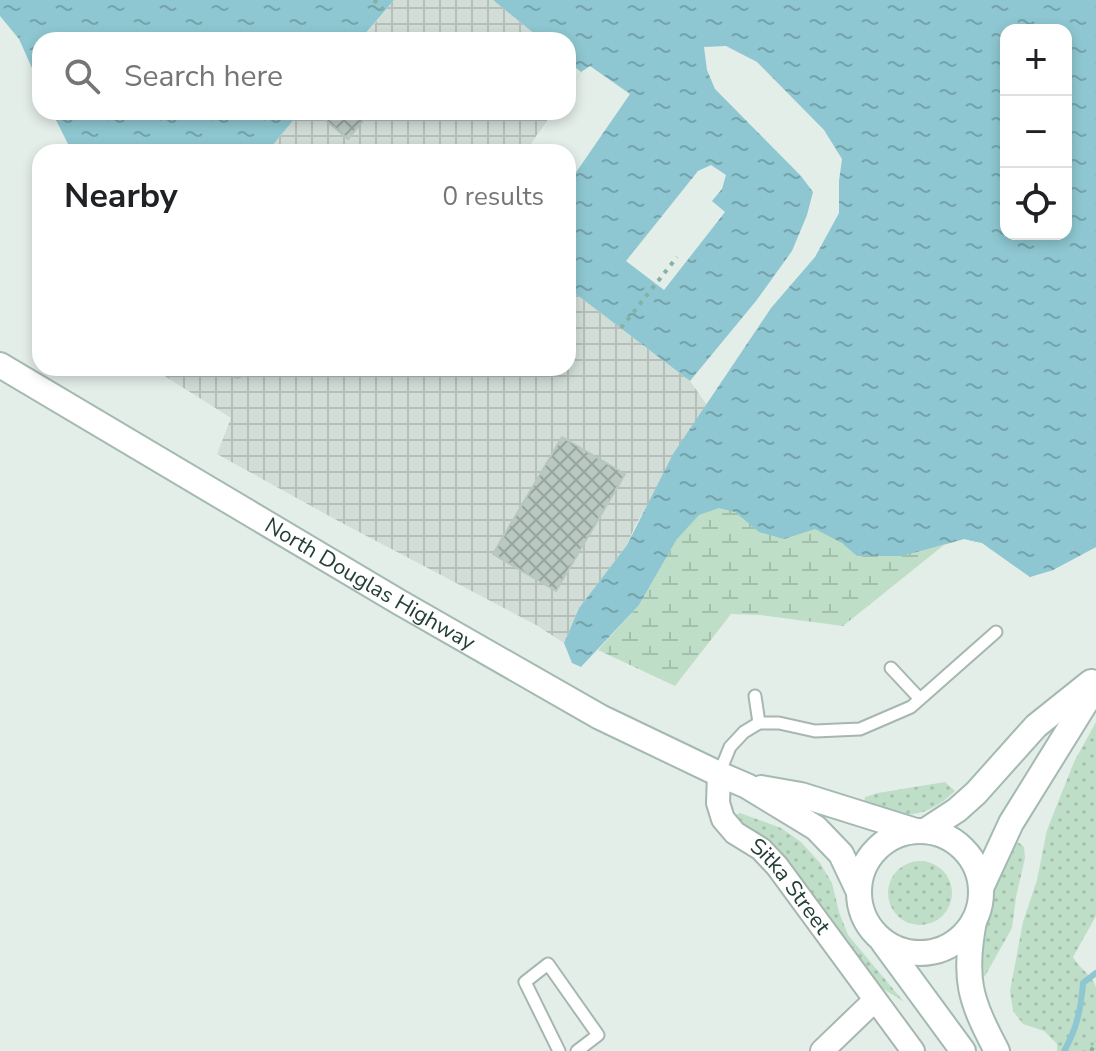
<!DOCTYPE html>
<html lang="en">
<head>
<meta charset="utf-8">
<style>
  body { margin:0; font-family:"Nunito Sans",sans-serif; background:#f2f2f2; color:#202124 }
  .controls { position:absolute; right:24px; top:24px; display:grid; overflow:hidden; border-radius:16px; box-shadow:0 4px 12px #0003 }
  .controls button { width:72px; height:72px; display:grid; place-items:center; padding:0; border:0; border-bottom:2px solid #e0e0e0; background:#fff; color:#202124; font:40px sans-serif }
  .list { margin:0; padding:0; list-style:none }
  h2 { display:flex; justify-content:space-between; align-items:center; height:104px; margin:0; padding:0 32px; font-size:34px }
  h2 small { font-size:26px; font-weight:400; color:#757577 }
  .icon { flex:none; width:44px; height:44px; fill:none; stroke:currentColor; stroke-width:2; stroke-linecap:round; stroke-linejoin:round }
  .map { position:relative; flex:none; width:1096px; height:1051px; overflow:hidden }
  .search { position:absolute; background:#fff; box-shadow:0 4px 12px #0003; left:32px; top:32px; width:544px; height:88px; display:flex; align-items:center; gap:20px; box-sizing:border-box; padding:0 28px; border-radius:24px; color:#757577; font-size:30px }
  .panel { position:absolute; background:#fff; box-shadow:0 4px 12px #0003; left:32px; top:144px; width:544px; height:232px; border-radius:24px }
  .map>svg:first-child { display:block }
</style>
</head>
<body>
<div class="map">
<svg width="1096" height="1051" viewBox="0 0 1096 1051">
  <defs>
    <pattern id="industrial-grid" width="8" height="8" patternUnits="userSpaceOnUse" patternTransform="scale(2)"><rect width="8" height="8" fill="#d2ddd8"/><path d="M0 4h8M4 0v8" fill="none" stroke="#b4bfba"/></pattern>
    <pattern id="grass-dots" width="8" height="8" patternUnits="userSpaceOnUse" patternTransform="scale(2)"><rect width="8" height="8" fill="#bedec7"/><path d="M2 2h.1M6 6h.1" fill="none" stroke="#a3c0ac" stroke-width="1.8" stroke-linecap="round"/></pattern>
    <pattern id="wetland-marsh" width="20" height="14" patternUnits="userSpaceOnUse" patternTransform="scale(2)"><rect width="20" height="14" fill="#bedec7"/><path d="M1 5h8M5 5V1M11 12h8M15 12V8" fill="none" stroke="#a3c0ac"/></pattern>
    <pattern id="water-ripples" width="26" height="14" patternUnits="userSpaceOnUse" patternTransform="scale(2)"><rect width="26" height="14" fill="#8ec7d1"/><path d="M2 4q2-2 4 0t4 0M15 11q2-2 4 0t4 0" fill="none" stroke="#74a3ab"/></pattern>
    <pattern id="building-cross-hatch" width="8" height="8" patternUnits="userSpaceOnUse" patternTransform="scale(2)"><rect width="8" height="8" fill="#bac8c2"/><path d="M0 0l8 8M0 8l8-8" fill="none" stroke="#97a49f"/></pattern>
  </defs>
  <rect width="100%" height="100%" fill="#e4eee9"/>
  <path fill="url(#industrial-grid)" d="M394,0H493L542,40H361Z
    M300,112H553L525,152H267Z
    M568,288L690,381L707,405L635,526L627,545L579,608L564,643L536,625L342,523L217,454L231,418L152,368H568Z"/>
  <path fill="url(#grass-dots)" d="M1096,722V916L1073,957C1079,968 1092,975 1096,987C1096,995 1096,1039 1096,1051H1057V1044L1044,1031L1023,1024L1013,1011L1010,991L1023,922L1037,880L1047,830L1074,762Z
    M945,782L955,791C925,820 901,819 864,805L865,797L878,793Z
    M740,813L781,828L801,842L820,863L832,883L839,912L848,935L904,1002L877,985L734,826L733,816Z
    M1010,835L1024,847L1025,858L1016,897L1012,928L985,976L975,978L982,921L1005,837Z
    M888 893a32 32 0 1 1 64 0a32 32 0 1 1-64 0Z"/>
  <path fill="url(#wetland-marsh)" fill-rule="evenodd" d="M1013,0L1096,43V547L1053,570L1030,577L982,543L964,539L944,545L843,626L760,615L731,614L675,686L598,650L639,605L677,539L982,93ZM1006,30H1066V234H1006Z"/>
  <path fill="url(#water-ripples)" fill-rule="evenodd" d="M0,0H394L360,40H40V86L19,39L0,16Z
    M493,0H1096V547L1053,570L1030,577L982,543L964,539L902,556H857L842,543L815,529L784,539L759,532L735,512L719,508L699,515L677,539L639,605L581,667L572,663L564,643L579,608L627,545L673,454L771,308L815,257L839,213V181L842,159L824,130L757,62L726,46L704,47L707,70L715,89L801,176L813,192L807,215L792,251L756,301L690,381L568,288V152H525L553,112H568V90L581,72L568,61V40H542ZM1006,30H1066V234H1006Z
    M52,112H300L267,152H72Z"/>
  <path fill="#e4eee9" d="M590,66L630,94L568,184V152H525L553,112H568V90L581,72Z
    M711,165L726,175L722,189L712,201L725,212L664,290L626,261L698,171Z"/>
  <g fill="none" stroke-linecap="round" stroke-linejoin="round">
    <path stroke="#8ec7d1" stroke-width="6" d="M1064,1051C1077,1029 1081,1008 1083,983L1096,973"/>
  </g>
  <path fill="url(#building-cross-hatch)" stroke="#b7c7c0" stroke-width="2" d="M316,112H370L348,139Z
    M249,368L244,376L237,378L231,375L227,369Z
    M562,437L625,474L556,591L493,554Z"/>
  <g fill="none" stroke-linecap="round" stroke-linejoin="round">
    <g stroke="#a7b6b0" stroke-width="15">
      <path id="service" d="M891,668L920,699
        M755,696L759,723
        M719,774L730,747L744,732L759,723H779L815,731L860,729L911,707L996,632
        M559,1051L525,982L548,964L598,1035L577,1051"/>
    </g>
    <g stroke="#a7b6b0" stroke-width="26">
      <g id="minor">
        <path id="s1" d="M719,774L718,803L723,819L735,833L761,849L777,866L913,1051"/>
        <path d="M822,1051L875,1000"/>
      </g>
    </g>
    <g stroke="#a3b9b1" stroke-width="28">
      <g id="secondary">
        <path id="s2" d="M0,365L399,602L600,717L719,774L747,786L816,828L841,854L859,892"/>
        <path d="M761,788L801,795L916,831"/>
        <path d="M925,831L957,810L976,793L1036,726L1091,682"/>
        <circle cx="920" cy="892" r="61"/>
        <path d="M981,888L1011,823L1096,686"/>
        <path d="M974,921C963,979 970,1000 997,1051"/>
        <path d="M883,942L963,1051"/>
      </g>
    </g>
    <path stroke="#85b1a3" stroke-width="4" stroke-dasharray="4 6" stroke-linecap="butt" d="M374,0L385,11
      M621,328L677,257
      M1091,1051L1096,1042"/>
    <use href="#service" stroke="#fff" stroke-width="11"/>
    <use href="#minor" stroke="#fff" stroke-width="22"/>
    <use href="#secondary" stroke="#fff" stroke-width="24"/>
  </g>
  <g text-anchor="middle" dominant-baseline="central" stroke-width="8" stroke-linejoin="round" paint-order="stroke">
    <g font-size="22" fill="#243f38" stroke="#f5faf7">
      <text stroke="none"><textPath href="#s2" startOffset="430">North Douglas Highway</textPath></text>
      <text stroke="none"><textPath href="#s1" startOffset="142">Sitka Street</textPath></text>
    </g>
  </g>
</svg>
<div class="controls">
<button>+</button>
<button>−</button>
<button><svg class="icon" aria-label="locate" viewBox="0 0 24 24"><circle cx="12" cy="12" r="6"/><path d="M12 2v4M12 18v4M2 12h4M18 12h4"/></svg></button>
</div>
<div class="search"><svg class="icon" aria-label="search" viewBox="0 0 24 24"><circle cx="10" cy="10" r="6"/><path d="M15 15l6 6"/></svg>Search here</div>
<section class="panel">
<h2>Nearby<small>0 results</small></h2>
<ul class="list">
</ul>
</section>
</div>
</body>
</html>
